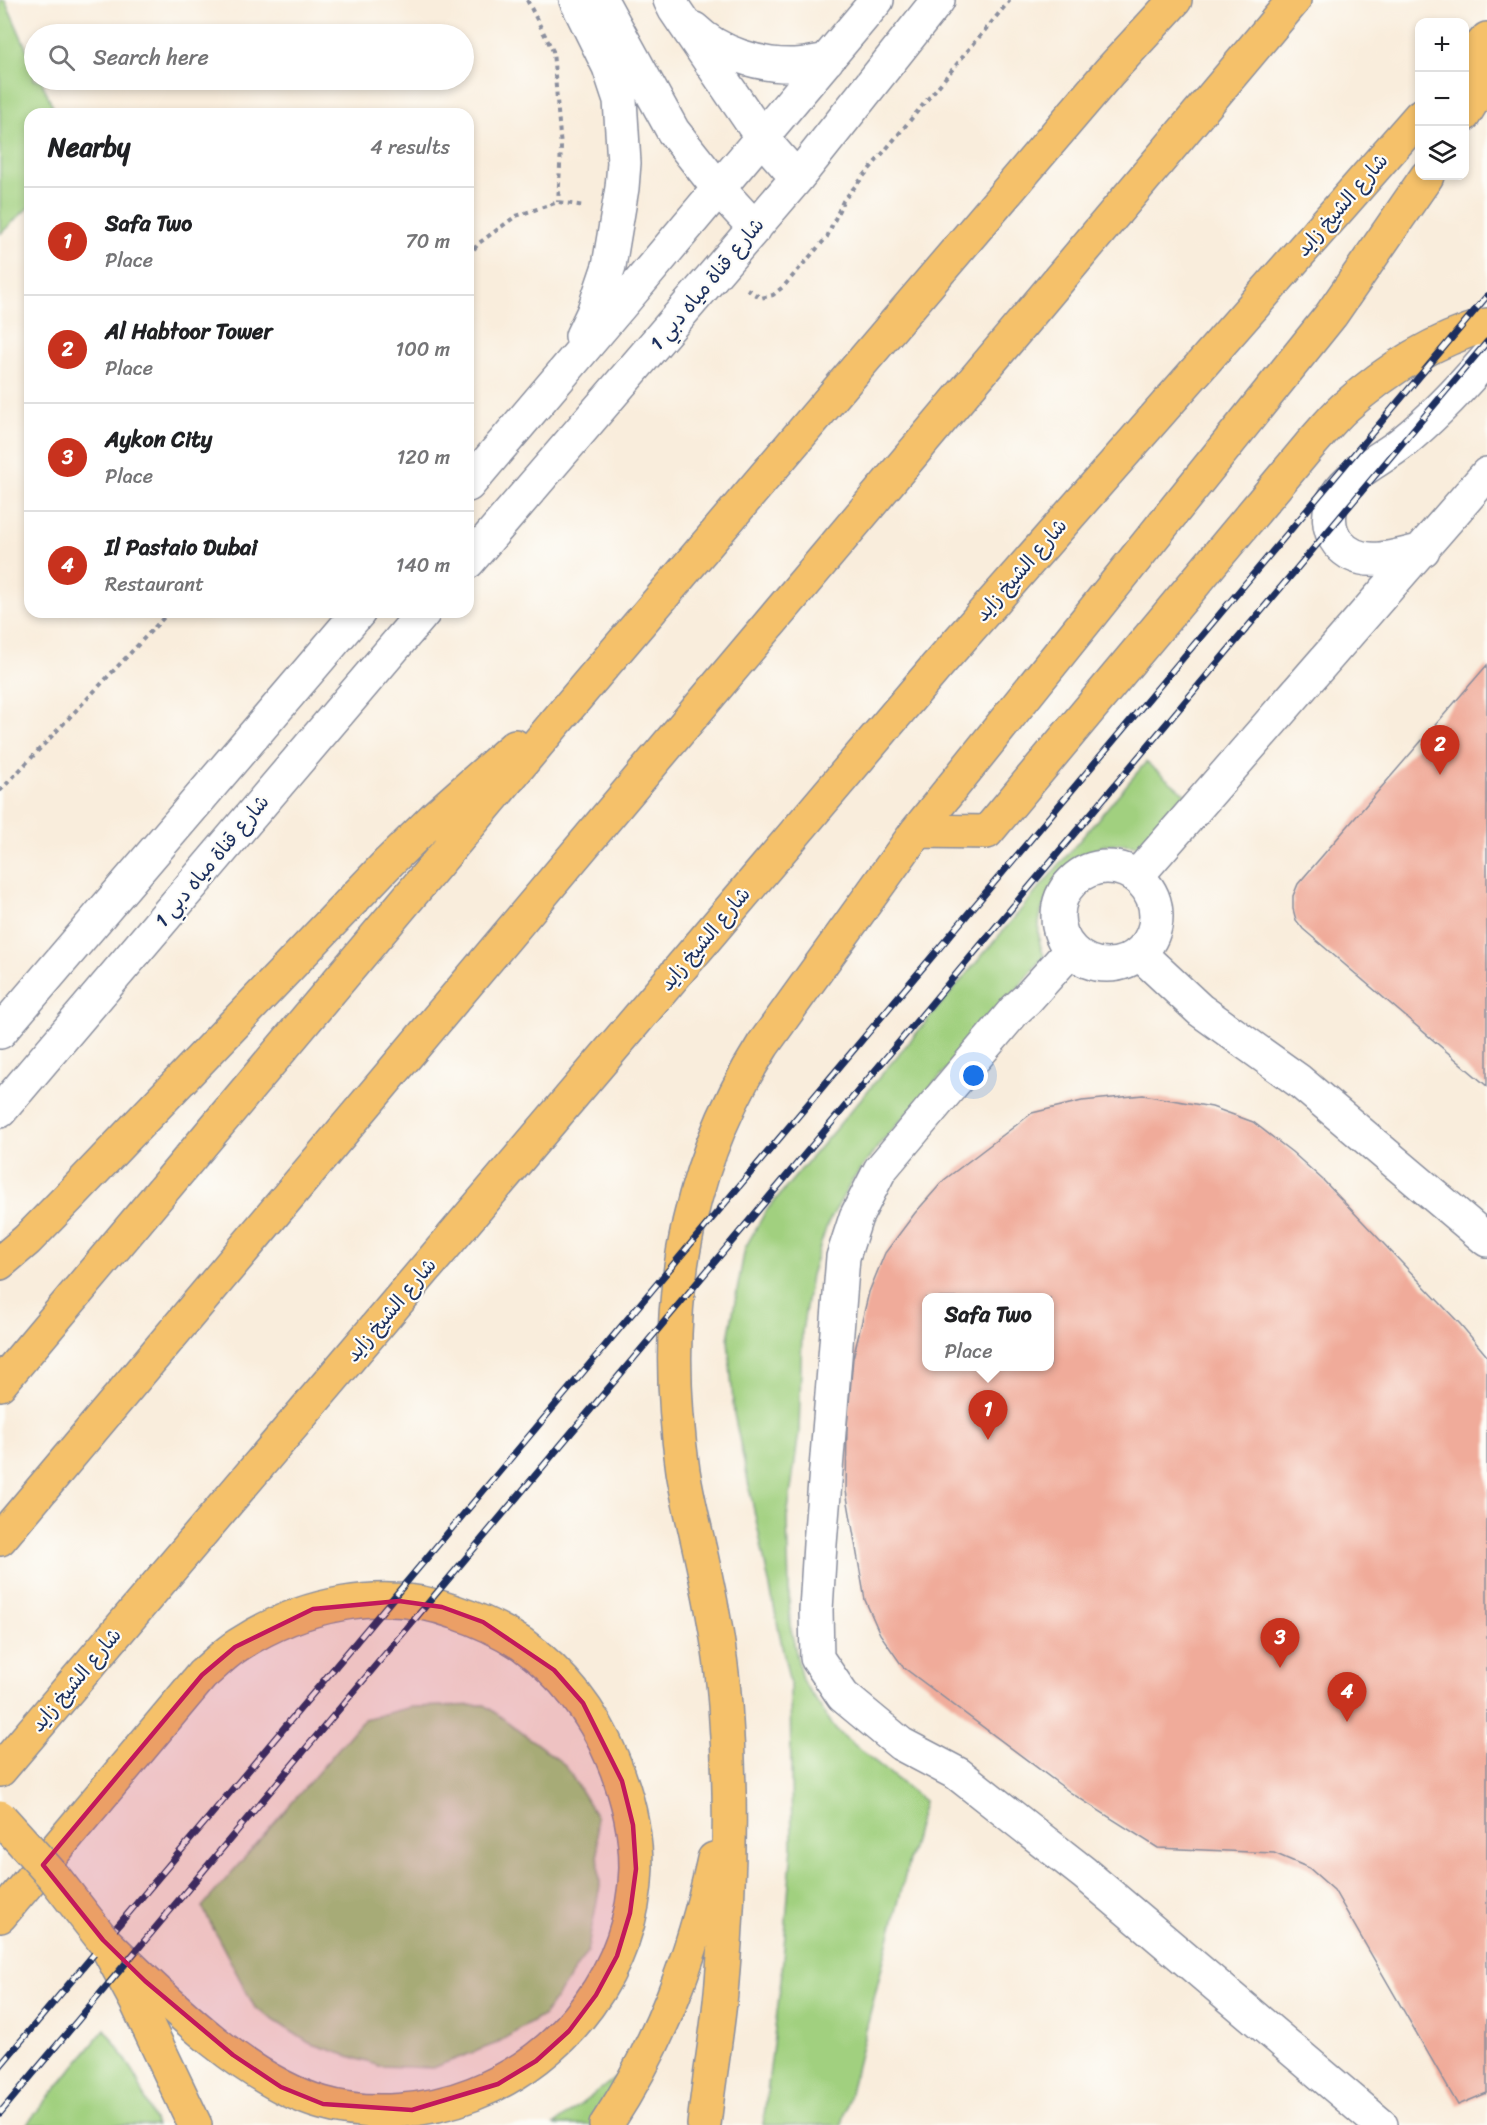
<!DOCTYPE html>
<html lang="en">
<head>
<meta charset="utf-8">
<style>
  body { margin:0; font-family:Sriracha,"Playpen Sans Arabic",sans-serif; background:#f2f2f2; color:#202124 }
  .controls { position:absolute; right:18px; top:18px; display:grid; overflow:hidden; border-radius:12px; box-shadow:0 3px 9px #0003 }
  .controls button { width:54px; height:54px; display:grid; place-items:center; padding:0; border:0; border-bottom:2px solid #e0e0e0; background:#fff; color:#202124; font:30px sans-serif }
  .you { position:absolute; left:974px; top:1076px; width:21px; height:21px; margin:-15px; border:4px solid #fff; border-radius:50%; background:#1a73e8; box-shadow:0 0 0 9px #1a73e833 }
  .badge { display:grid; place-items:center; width:39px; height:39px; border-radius:50%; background:#c8321e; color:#fff; font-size:20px; font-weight:700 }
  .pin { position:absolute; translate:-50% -50px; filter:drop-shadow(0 2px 3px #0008) }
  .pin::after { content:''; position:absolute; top:32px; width:21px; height:18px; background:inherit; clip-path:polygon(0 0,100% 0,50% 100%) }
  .popup { position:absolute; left:922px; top:1293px; width:132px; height:78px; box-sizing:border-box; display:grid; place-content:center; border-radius:12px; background:#fff; filter:drop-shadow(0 2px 4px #0005); font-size:20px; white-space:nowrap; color:#757577 }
  .popup b { font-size:22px; color:#202124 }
  .popup::after { content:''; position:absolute; left:50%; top:100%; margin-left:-12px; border:12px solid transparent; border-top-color:#fff }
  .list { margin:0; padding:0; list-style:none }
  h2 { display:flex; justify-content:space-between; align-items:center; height:78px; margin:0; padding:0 24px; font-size:26px }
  h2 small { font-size:20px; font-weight:400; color:#757577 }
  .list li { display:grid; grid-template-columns:39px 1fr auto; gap:18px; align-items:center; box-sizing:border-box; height:108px; padding:0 24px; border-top:2px solid #e0e0e0 }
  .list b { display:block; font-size:22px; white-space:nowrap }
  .list p { margin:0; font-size:20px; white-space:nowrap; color:#757577 }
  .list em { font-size:20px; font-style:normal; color:#757577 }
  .icon { flex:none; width:33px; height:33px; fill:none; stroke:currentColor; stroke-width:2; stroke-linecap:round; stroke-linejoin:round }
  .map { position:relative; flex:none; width:1487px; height:2125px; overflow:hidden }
  .search { position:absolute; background:#fff; box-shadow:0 3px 9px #0003; left:24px; top:24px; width:450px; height:66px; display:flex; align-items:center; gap:15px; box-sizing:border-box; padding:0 21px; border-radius:33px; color:#757577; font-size:22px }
  .panel { position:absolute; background:#fff; box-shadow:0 3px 9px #0003; left:24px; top:108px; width:450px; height:510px; border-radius:18px }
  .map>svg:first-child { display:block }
</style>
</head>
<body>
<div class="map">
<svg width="1487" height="2125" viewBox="0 0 1487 2125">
  <rect width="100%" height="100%" fill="#fdfcf7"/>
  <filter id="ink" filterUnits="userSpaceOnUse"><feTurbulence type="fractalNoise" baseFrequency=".0167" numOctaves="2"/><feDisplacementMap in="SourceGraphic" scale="12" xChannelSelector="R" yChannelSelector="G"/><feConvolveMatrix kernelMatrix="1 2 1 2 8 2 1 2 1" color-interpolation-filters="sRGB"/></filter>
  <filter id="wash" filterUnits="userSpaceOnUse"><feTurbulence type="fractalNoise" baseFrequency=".008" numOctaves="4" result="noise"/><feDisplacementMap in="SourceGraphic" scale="24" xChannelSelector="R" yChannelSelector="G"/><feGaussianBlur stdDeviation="1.35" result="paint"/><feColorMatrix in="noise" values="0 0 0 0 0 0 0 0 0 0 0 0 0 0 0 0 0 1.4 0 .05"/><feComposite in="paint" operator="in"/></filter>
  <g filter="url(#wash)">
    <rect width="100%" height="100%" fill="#f9eddc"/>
    <path fill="#a1d07f" stroke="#5e806e" stroke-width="1.5" d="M0,0H5L34,66V80H41L56,114H30V206L0,234Z
      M1146,762L1190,798L1147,847C1133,845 1119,842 1105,845C1099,847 1094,851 1089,854C1054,874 1027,917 1044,956L1005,1004L879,1145L852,1181L827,1225L811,1275L802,1332L799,1432L787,1518L790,1625L802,1680L836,1730L924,1801L842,2125H763L782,1972L792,1846L790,1684L734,1414L728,1339L745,1248L766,1211Z
      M485,1705L565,1765L596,1816L600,1886L587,1952L544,2015L495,2044L432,2068L379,2066L309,2043L255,2008L202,1907L364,1719L411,1707Z
      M105,2029L134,2072L156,2125H26Z
      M623,2072L591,2125H553L555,2124Z"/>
    <g id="blocks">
      <path fill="#f0ab9a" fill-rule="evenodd" d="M1487,665V1086L1303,929L1296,920L1293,909V896L1298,884Z
        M1143,1095L1212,1107L1253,1122L1292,1152L1323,1180L1461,1325L1487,1356V2093L1458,2105L1334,1890L1309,1868L1274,1853L1158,1848L1071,1793L903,1667L880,1634L865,1600L846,1491L847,1427L853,1358L869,1292L885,1253L915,1213L944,1180L1032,1113L1082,1101ZM926,1298H1050V1366H926Z"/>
    </g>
  </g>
  <g filter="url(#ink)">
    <use href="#blocks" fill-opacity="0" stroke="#8a8e9d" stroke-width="1.5"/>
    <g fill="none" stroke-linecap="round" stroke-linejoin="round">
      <g stroke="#8a8e9d" stroke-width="36">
        <path id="minor" d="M576,0L609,67L620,100L624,163L622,188L609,266L593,313L582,336
          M601,0L673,131L718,188L755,228
          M670,0L675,10L762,138L797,178
          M694,29C718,53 760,66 794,65C805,65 816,62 827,60
          M468,485C605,324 742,162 877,0
          M1423,550C1394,557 1360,570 1338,543C1327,529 1327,510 1336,496C1352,471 1381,460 1403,442C1434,417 1461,388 1487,358
          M468,562L797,178L938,0
          M1058 916a49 49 0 1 1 98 0a49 49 0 1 1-98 0Z
          M1137,876L1487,474
          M1071,950L1027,999L1015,1010L880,1170L856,1217L843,1257L820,1544L816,1610L817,1658L843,1696L901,1744L958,1774L1084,1873L1381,2125
          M1140,954L1200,1010L1299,1081L1487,1240
          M0,1032L359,612
          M0,1111L424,612"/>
      </g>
      <g stroke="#8a8e9d" stroke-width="36">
        <path id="major" d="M108,1949L136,2001L195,2125"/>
      </g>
      <g stroke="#8a8e9d" stroke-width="36">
        <path id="highway" d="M1464,65L1487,39
          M1464,115L1487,77
          M917,831L987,832L1310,445C1321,433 1332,419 1344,408C1385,371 1434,340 1487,325
          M0,1263L27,1240L69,1197L389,862L437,815L515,746
          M0,1384L587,685L1109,72L1175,0
          M0,1539L1294,0
          M0,1770L936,667L1420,116
          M0,1916L202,1675C214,1665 225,1653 238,1645C301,1604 383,1586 455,1612C479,1620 501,1630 522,1644C562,1673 593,1712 612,1758C627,1793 636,1830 636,1868C633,1969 566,2058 473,2094C428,2112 369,2117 322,2103C243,2080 162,1997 103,1940
          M606,2125C661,2042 693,1956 714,1859
          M704,2125C709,2077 718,2030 722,1982C730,1891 732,1797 725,1705C722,1663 715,1621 706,1579C699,1543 689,1507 683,1471C661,1319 680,1176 763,1045L917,831L1331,315L1427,176"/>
      </g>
      <path stroke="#8a8e9d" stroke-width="4" stroke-dasharray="4.5 4.5" stroke-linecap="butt" d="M527,0L553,51L561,148L558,202
        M468,256L479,243L516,216L558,202L585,206
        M747,289L761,298L773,295L784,286L827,237L843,201L1010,0
        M0,791L169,612"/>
      <use href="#minor" stroke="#fff" stroke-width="33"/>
      <use href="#major" stroke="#f5c16b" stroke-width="33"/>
      <use href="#highway" stroke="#f5c16b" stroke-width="33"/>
      <g stroke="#1b2f5e" stroke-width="7">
        <path id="rail" d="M0,2066L1487,296
          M0,2113L1487,342"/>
      </g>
      <use href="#rail" stroke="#fdfcf7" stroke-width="4.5" stroke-dasharray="14" stroke-linecap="butt"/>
      <g stroke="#8a8e9d" stroke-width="36" stroke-linecap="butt">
        <path id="major-bridge" d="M0,1817L54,1877L103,1940"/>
      </g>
      <use href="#major-bridge" stroke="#f5c16b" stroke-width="33"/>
    </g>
  </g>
  <path fill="#c2185b" fill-opacity="0.2" stroke="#c2185b" stroke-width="4.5" stroke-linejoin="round" d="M399,1601L442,1607L483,1622L554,1670L583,1703L622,1781L633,1825L636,1869L630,1913L617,1956L596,1995L569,2031L536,2061L498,2084L412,2110L323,2104L281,2087L233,2055L145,1981L103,1940L43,1865L202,1675L235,1647L313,1609Z"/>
  <g text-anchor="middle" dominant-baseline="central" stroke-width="4.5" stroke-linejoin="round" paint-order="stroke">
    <g font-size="20" fill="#1b2f5e" stroke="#fdfcf7">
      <text transform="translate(1342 205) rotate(-49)">شارع الشيخ زايد</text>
      <text transform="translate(707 284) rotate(-50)">شارع قناة مياه دبي 1</text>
      <text transform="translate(1021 570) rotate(-49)">شارع الشيخ زايد</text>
      <text transform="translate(212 861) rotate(-50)">شارع قناة مياه دبي 1</text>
      <text transform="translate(705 939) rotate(-50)">شارع الشيخ زايد</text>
      <text transform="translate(391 1310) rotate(-50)">شارع الشيخ زايد</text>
      <text transform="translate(76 1680) rotate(-50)">شارع الشيخ زايد</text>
    </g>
  </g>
</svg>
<div class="controls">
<button>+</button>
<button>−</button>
<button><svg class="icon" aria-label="layers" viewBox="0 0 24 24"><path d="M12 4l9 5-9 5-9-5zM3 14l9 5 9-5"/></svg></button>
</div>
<div class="you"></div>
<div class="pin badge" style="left:988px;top:1440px">1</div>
<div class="popup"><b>Safa Two</b>Place</div>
<div class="pin badge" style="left:1440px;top:775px">2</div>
<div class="pin badge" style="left:1280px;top:1668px">3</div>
<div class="pin badge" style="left:1347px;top:1722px">4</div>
<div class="search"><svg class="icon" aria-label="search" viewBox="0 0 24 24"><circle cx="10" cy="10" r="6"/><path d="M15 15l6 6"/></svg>Search here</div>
<section class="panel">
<h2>Nearby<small>4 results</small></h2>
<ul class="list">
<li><span class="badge">1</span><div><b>Safa Two</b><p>Place</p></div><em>70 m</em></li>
<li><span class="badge">2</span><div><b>Al Habtoor Tower</b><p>Place</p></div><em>100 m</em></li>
<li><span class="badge">3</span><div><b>Aykon City</b><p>Place</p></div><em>120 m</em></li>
<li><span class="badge">4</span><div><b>Il Pastaio Dubai</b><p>Restaurant</p></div><em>140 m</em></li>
</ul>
</section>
</div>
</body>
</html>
